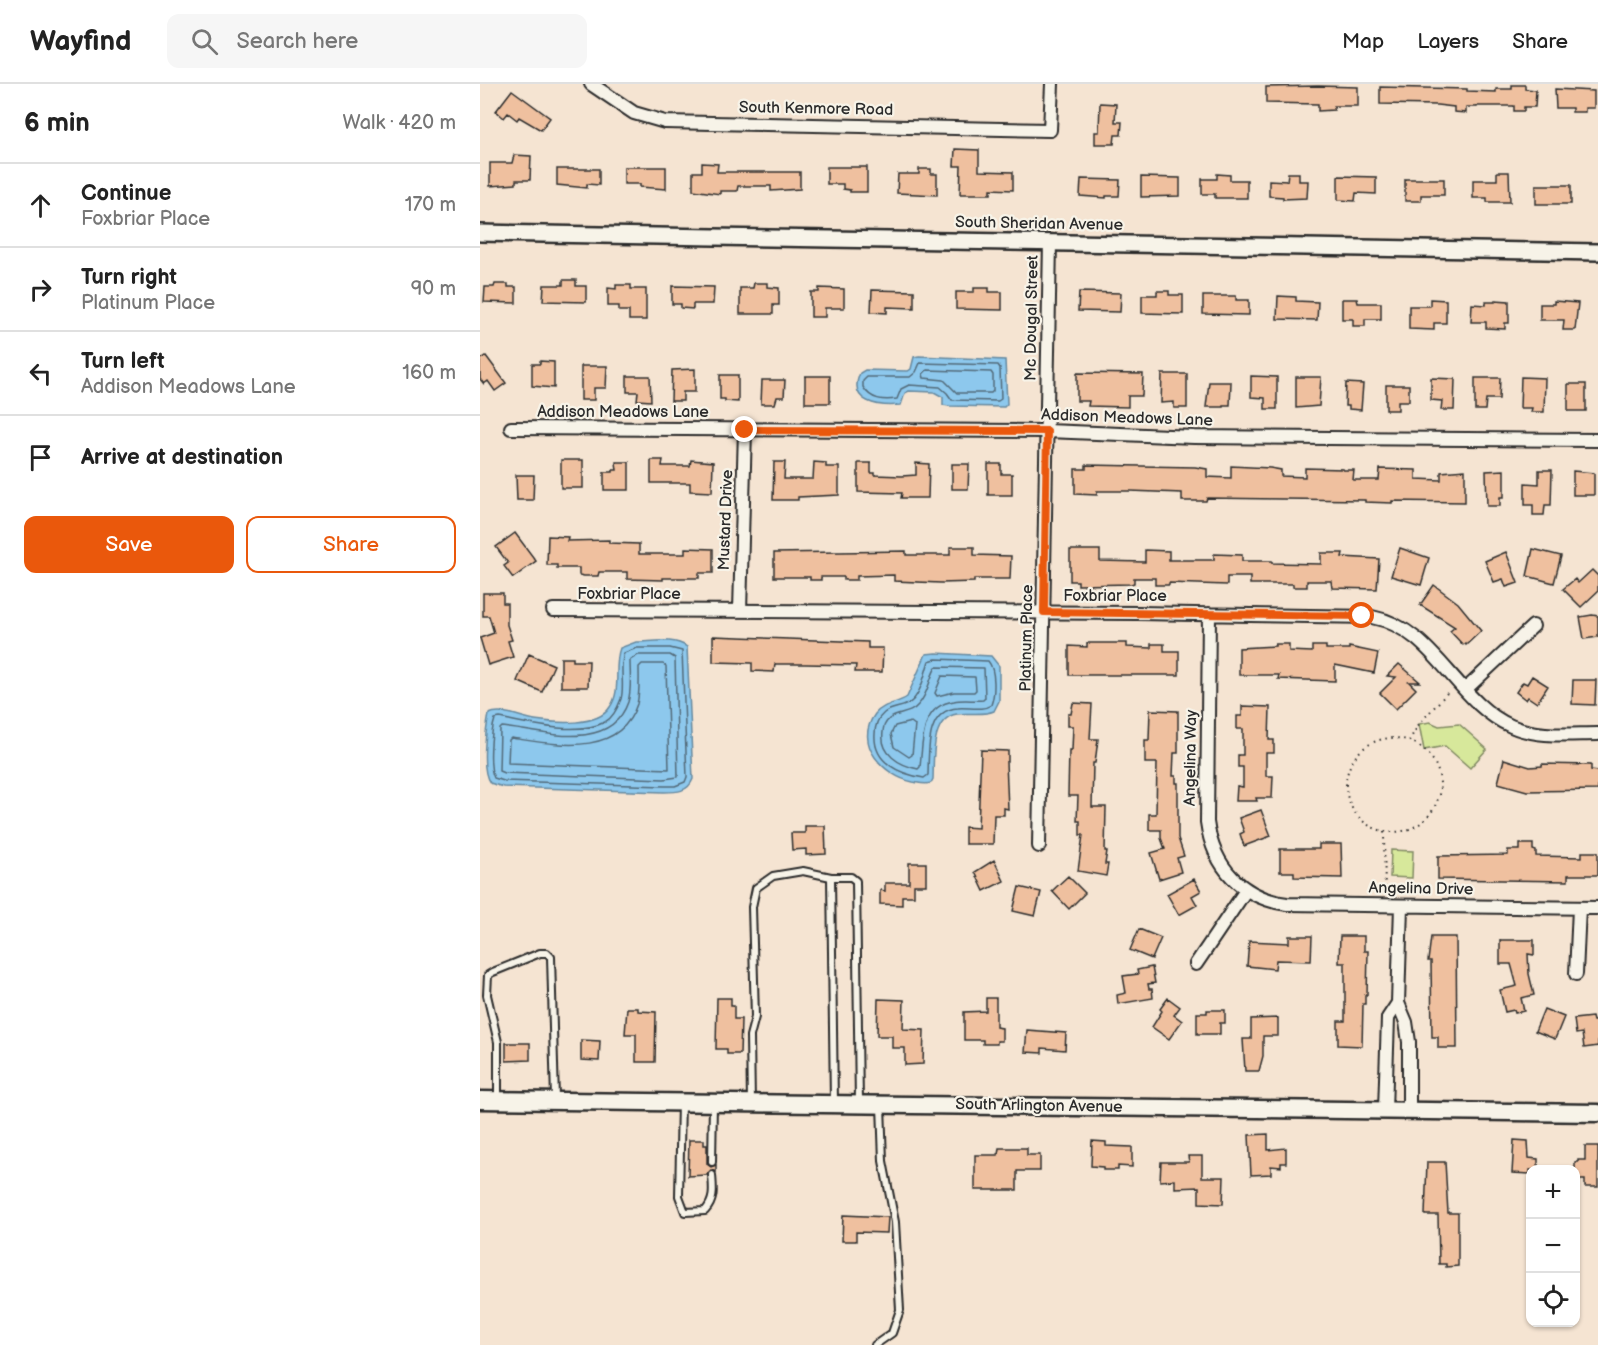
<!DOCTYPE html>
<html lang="en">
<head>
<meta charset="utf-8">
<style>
  body { margin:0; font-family:"Balsamiq Sans",sans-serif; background:#f6f6f6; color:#222 }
  .controls { position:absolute; right:18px; bottom:18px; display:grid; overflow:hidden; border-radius:12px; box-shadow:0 2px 4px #0004 }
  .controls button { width:54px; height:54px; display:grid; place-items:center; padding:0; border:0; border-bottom:2px solid #e0e0e0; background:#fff; color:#222; font:30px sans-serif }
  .stop { position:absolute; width:18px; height:18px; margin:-14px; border:4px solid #ea580c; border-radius:50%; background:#fff }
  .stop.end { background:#ea580c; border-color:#fff; box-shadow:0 2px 6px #0008 }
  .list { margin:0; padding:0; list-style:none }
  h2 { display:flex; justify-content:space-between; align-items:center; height:78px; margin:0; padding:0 24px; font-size:26px }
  h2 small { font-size:20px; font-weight:400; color:#767676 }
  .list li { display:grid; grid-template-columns:39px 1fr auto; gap:18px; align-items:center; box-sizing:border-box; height:84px; padding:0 24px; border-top:2px solid #e0e0e0 }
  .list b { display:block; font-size:22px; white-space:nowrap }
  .list p { margin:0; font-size:20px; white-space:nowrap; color:#767676 }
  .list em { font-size:20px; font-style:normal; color:#767676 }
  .actions { display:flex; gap:12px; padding:18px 24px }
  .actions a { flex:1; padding:14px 0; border:2px solid #ea580c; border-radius:12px; text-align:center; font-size:21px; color:#ea580c }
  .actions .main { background:#ea580c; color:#fff }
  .icon { flex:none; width:33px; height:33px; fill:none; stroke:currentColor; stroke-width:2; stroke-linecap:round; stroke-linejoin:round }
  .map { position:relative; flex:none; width:1118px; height:1261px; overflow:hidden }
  header { display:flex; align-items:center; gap:36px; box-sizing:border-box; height:84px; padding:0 30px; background:#fff; border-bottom:2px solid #e0e0e0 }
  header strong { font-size:28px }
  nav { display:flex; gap:33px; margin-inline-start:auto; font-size:21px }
  .search { width:420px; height:54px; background:#f6f6f6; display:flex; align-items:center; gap:15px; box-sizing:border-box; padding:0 21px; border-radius:12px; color:#767676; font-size:22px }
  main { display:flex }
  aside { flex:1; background:#fff }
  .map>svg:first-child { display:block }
</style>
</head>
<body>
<header>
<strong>Wayfind</strong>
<div class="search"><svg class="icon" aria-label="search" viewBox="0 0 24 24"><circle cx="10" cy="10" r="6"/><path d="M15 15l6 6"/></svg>Search here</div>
<nav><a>Map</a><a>Layers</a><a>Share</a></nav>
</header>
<main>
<aside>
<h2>6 min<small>Walk · 420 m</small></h2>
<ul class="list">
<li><svg class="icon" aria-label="ahead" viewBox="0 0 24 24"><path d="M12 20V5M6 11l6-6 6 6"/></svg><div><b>Continue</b><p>Foxbriar Place</p></div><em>170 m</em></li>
<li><svg class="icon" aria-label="right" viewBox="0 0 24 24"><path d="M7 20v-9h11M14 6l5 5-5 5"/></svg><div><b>Turn right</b><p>Platinum Place</p></div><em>90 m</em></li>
<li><svg class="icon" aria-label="left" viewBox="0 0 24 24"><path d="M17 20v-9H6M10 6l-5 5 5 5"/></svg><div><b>Turn left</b><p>Addison Meadows Lane</p></div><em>160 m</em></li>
<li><svg class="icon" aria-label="arrive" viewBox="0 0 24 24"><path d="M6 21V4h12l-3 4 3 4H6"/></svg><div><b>Arrive at destination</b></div></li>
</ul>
<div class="actions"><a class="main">Save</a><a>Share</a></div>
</aside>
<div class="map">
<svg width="1118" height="1261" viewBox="0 0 1118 1261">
  <rect width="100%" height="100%" fill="#f5e4d2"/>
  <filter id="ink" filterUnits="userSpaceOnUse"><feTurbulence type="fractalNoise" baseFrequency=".0167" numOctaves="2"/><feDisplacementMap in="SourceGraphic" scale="12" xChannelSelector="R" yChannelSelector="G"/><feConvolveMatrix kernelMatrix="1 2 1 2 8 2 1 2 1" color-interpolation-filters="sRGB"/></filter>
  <g filter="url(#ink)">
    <path fill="#d7e89b" stroke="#818a63" stroke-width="1.5" d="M950,638L959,642L979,640L1007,665L990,684L965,662L944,666L939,640Z
      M911,766L933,767L932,794L910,793Z"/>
    <path fill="#8dc8ed" stroke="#66899f" stroke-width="1.5" d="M439,272L525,276L527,320L524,323L469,322L463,321V313L454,308L429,307L425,309L421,321C399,323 367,319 380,289L385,286L428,287L431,285L434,273Z
      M156,558C172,558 194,553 207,563L213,695C208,708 197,708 184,708L23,703L10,699C0,686 6,646 9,630C23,624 41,634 55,636C75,639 118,643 130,623C142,606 133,583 140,564Z
      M456,569L511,572L519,582V617L514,627C502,632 489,628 477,630C450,634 454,676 453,695L451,699C445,701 439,699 433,698C404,692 373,660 395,630C404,619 417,620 427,613L446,570Z"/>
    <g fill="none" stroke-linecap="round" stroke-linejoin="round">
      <path stroke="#526a79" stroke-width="1.5" d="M440,279L518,281L520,284L521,315L518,317L472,316L467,309L460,303L429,301L421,305L417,315C403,317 391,316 383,303V297L387,293H430L436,288Z
        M447,286L511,288L513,291V307L511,309H477L464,296L444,294L443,290Z
        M157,564H190L202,567L207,693L205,698L195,702H184L24,697L14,694C8,683 11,647 15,635L20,634C49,640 98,652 125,638C133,634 138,623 141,615C145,601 139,583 144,569Z
        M158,571H190L195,574L198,693L184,695L24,689L19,687L20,645L22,643C61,647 130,670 148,618C152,605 150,589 150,576Z
        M456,575L508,577C516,586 515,610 511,621C502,627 489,623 478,624C445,626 449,668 448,691L444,694C420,690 393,679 395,650C395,642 398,634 404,629C413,622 425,625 433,616C442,606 445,589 449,577Z
        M162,580H183L186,582L189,685L28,679L29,656L31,654C74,660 139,675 157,620C160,608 159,594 159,583Z
        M456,583L504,584L505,614L503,616C494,617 483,615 474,617C440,622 443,658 440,683L438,685C419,681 400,670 403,648C403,643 405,639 409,635C418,628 430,631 438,621C448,611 449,595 456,583Z
        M462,592L495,593L496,606L494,608H474L457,612L455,609Z
        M431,638L435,641L432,671L429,673L414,663L411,650L415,642Z"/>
    </g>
    <path fill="#efc09f" stroke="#2b2b2b" stroke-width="1.5" d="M1032,1H1045V5L1056,6L1055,23H1044V27H1034V22H997V23H986V29L974,28V23L957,21L900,20V3L987,5V7L1016,8V5H1032Z
      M838,2L878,3V22H854V26L838,27V20L786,19V3Z
      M1075,5L1114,7V24H1105V28H1092V24H1076Z
      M32,6L70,34L61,46L39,33L37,36L28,29L24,34L16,27Z
      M620,19L636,20L635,38H642L641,51H635L634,60H615V48H619Z
      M475,65L499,66V87L533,88V106L511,105V110H480L481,82H474Z
      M34,71L51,72L50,96H36V100L10,102V79H32Z
      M222,79L238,80L237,88H320V105L291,107V102H258L257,107H240V110L213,106V88H222Z
      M144,83H186V105L160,103V100H144Z
      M347,83H387V108H370V106L363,105V100H347Z
      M77,85H119V101L107,100V104L77,101Z
      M439,85H451V90H457V111L417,109L418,90H439Z
      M1017,88H1029L1030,118H1007V114H993V96H1017Z
      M808,89H819V97H828L827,114L803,115V113L789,112V96L807,97Z
      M737,90L750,91V96H767V114H735V110H722V95H737Z
      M858,92L896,93V110L876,109L875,117L858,116Z
      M661,93L700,94V112L661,113Z
      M601,95L640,96L639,112H626V114L600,112Z
      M925,95H964V111H941V117H925Z
      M1056,101H1091V120H1056Z
      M83,196H96V202H106V218L63,217L64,201H83Z
      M274,199H287V203L299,204V221H293V230H260V204H273Z
      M15,200H28V203H36V219L4,218L5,203H14Z
      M136,201H151V205H166V236H149V227H139V222H128V204L136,205Z
      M192,202L234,203L233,220H213V225L201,224V220H192Z
      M339,204L364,205V224H345V233H331V208H339Z
      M494,204H509V208H522V226L476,225V208H494Z
      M392,206L434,207V224L407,223V229L391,228Z
      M677,207H689V211H703V230L662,229V211H677Z
      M599,208L641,209L640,228L598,227Z
      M723,212H756V216H769V231L723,230Z
      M798,212L816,213V217L838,218L837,236L797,235Z
      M862,215H877L878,219H901V235H885V242H873V235H862Z
      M950,215L966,216V239H954V246L929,245V222H950Z
      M1015,216L1029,217V239H1025V245L1006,244V238H991L992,220L1006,221V218H1015Z
      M1074,217L1098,219L1095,246H1083L1084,236H1060V220H1074Z
      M6,272L26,299L15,307L8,297L4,300L0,295V276Z
      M60,277L74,278V304L52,302V280H60Z
      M101,282H127L126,304H114V316H101Z
      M215,285V308H203V317H191L192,286Z
      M597,289L663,290L662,312H648V323L608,322L609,317H597Z
      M682,290H707V324H694V318L681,319Z
      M240,291H258V318L245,317V315H240Z
      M147,292H170L171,317L157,316L158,308H147Z
      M325,292H350V319H325Z
      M771,292L797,293V325H785V314L771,313Z
      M816,293H841L839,322L816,324Z
      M1041,293L1065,294L1064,328H1051L1052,324H1040Z
      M951,294L975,295L974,326H961L962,317L951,316Z
      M995,294H1020L1019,315H1006L1005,326H995Z
      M282,296H305L304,313H297L295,320H281Z
      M729,298H751L750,321H743V323H726Z
      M866,299L883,300L881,326L869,325V322H865Z
      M1088,300H1106V327H1088Z
      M906,301H929V317H918V326H906Z
      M81,376H103V404H81Z
      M171,376H183L182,382H210L211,376L233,378L232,408L210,407V399H171Z
      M136,378H149V406H124V388H133V386H137Z
      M294,378H305L304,395H333L334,378L346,379V383H359V411L318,413V416H293Z
      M378,379H391V389H395V391L422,392L436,391V379L449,380L448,414H421L422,409L378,408Z
      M472,380H489L488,405H472Z
      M508,380H521V390H532V411H508Z
      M606,381L715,383L727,385V393L751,394V382L790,384L801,386V392L825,393V384L863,385V386H874L873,396H899L900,385L936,386V395L961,396V388L985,386V418L912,417V419L885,418V416L727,414L726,417H702V409L650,407H617V411L595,410V385H606Z
      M1024,386V413H1020V422H1007L1006,387Z
      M1059,386H1072L1071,421H1065L1064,431H1053V421H1045V399L1059,400Z
      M1093,387L1114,389V411H1093Z
      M36,391H54L53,416H37Z
      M35,449L56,477L33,494L24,482L28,479L16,463Z
      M68,452L88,453L87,457L129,456V459L159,460V470H205V464L233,465V489H219V494H183V496L147,495V488H119L118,492H104L99,491V484H77V481H67Z
      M470,463H494V471L531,472L530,495H494V498L461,499L414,497V491L377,492V496H364V493H341V496H330V493H294V469L426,467V471H470Z
      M920,464L949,474L941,501L911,492Z
      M1053,465L1081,472L1074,499L1047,492Z
      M590,466H620V477L665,478V466L689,467V476H734V470L762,471V477H792V479L841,480V469H863L862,473L899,475L897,505L852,504L851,497H827V503H813V500H770V493H747V501L689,499V501H675V494H654V499L651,500L598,501V497H590Z
      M1026,468L1038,499L1026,503L1023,495L1014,498L1005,477Z
      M1112,486L1118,492V507L1101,523L1083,505L1095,495L1098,499Z
      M954,501L978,519L1001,547L986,561L985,559L983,561L970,547L975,543L940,521Z
      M3,509H23V519H27V541L32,556L28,557L33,573L8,581L0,554L14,549L9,532H3Z
      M1112,531L1118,532V553L1104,555L1100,533Z
      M233,552L388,558V564H403L402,588H375L376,581L326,580H295L294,588L272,587V579L233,578Z
      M607,559H647V563L671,564V560H684V567H699V591H589V562L607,563Z
      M795,560H809V567L832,568V562H846V565H869V563L898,569L894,589L855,581V597L798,595L799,591H759V564L795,562Z
      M49,570L74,581L62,608L37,597Z
      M81,574H93V577H109L108,603H81Z
      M919,580L940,598H929L936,605L916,625L900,609L916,593L907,592Z
      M1052,592L1068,602L1057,619L1048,613L1046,616L1036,608L1043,598L1047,600Z
      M1093,596H1116L1115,621L1092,620Z
      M593,619L612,620L610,655H618L615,679H613L612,723H626L625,767H627L625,780H628L626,792L598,787L603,751H600V737H597L598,712H588L589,666H592L593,642H588V630H591Z
      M762,622L790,623L789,656H794V669H786V692H793L792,714H776L777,717H756L757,702L763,703V683H758V671H763V645H757V632H762Z
      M670,626L698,627V669H694L693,692H696V699H698V754L704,772L697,774L701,788L679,795L671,769L685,765L681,754V746H669V730H676L677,679H665V656H669Z
      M501,666L528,667V678H526L528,725L524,724V731H514L513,760H485V743L498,744Z
      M1024,675L1050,683L1062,682V680L1111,681V686L1118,687V706L1047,707L1018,699Z
      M781,726L791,752L764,762L760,750L764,748L759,734Z
      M325,742H345L346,770L326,771V765L312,766L311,749H325Z
      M839,760H861L862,794L814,793V788H800V765H839Z
      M1040,760H1053V766L1056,767V772L1102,773V768H1118V791H1088V797L958,795V772L1028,771V766H1040Z
      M514,776L524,797L504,807L495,788Z
      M429,779H446V801H434V812H422V821L400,820V806L405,807V799H429Z
      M588,792L605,809L589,825L572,807Z
      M714,795L721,807L712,812L717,821L699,831L687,810Z
      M539,803L561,808L555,832L533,827Z
      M659,845L681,854L672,875L650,866Z
      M809,852H832L831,877L796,876L795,885L767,882L769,857L809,859Z
      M860,852H884V867H888L887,911H885V920H883L882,962L858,961V937H865V879H859Z
      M951,853H976L977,964H958V953H952L951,877H948Z
      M1020,856H1054V871L1048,870L1049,890L1054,911L1041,914L1044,927L1035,929L1034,926L1025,928L1020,906L1037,902L1031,880H1020Z
      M672,883L675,899L668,900L669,905H672L673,914L638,920L637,911L646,909L643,892L658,890L657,886Z
      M237,914H251V922H254V935H261L260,970H247V965H236Z
      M506,914H516V943L522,944V957H517V960H503V956H484V928L506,927Z
      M688,914L700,923L694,931L702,937L689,955L672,943L682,927L680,925Z
      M398,915L424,916L423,945L444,946L443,980L425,981V964H412V952H397Z
      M147,924H158V927L176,928L175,978H156V950H145Z
      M1064,925L1084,933L1075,955L1055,947Z
      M727,926H745V939H740V950H717V929H727Z
      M1112,933L1113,937H1118V962L1104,964L1102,949L1096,950L1094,935Z
      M798,934V952H783V972L779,987H765L763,955H771V935Z
      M547,946L586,949L585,966L562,964V969L545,968Z
      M101,956L120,957L119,977L101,976Z
      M26,959H50V976L26,977Z
      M788,1050V1066L806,1064V1079H801V1083L791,1082V1090L771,1091L769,1051Z
      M209,1056H224V1061H227V1080L231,1083L236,1081V1088L231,1086L227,1091L208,1092Z
      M1034,1056L1048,1057L1049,1074L1058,1075V1086H1050V1090L1032,1089Z
      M612,1057L626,1058V1062L652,1063V1083L638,1082V1086H623V1083L611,1082Z
      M1105,1062H1118V1103H1105V1096H1095V1078H1098V1076H1105Z
      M519,1064H547V1071H560V1087H537V1106H495V1071H518Z
      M708,1072H722V1093H744L743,1120L719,1119V1103L695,1104V1096L680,1097L681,1078H709Z
      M947,1078H965L968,1129H978V1182L966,1183V1180H959L958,1131H945Z
      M363,1131L408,1133L407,1149L376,1148V1157H362Z"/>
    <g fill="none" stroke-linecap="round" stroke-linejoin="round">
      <g stroke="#2b2b2b" stroke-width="10">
        <path id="service" d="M351,793L354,1019
          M18,1016V958L7,911L8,891L13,888L60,869H67L71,873L75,1015
          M201,1018L199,1112L205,1128L225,1127C235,1116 233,1105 232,1091
          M271,1019L270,952L275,933L272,823L276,804L293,792L323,787L351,793H371L376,797L379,1019
          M232,1078L233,1019
          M395,1261L412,1249L420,1226L415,1138L403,1077L401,1021"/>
      </g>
      <g stroke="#2b2b2b" stroke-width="16">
        <path id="minor" d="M111,0L154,29L185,38L570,46L572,0
          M31,344L567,347L714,353L1118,356
          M73,526L658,529L892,533C955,545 976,618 1031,642C1058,654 1090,650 1118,650
          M260,527L265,346
          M729,530L727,738C733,783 762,814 807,820L1118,824
          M986,605L1053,542
          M559,762L570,158
          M921,822L918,919L926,938L929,958V1027
          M716,880L766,806
          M1096,890L1099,824
          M905,1026L908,934L918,919"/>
      </g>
      <g stroke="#2b2b2b" stroke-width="20">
        <path id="tertiary" d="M0,149L1118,168"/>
      </g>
      <g stroke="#2b2b2b" stroke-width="21">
        <path id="secondary" d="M0,1016L1118,1029"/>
      </g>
      <path stroke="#2b2b2b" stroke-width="2" stroke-dasharray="1.5 4.5" stroke-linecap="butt" d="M866 701a47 47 0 1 1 94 0a47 47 0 1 1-94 0Z
        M929,657L939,640L968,608
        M904,748L905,811"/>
      <use href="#service" stroke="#f7f3e8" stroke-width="6"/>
      <use href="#minor" stroke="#f7f3e8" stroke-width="12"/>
      <use href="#tertiary" stroke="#f7f3e8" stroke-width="15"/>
      <use href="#secondary" stroke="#f7f3e8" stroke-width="16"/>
    </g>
  </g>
  <g fill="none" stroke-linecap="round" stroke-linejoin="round" filter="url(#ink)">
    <path stroke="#ea580c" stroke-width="8" d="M265,346L567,347L564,528L882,532"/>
  </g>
  <g text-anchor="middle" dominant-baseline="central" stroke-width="4.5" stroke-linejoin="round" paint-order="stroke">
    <g font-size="16" fill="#2b2b2b" stroke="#f7f3e8">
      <text transform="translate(336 25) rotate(1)">South Kenmore Road</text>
      <text transform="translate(559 140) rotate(1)">South Sheridan Avenue</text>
      <text transform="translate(552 234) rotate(-89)">Mc Dougal Street</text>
      <text x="143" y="328">Addison Meadows Lane</text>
      <text transform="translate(647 334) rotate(2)">Addison Meadows Lane</text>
      <text transform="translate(246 436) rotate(-88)">Mustard Drive</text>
      <text x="149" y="510">Foxbriar Place</text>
      <text x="635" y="512">Foxbriar Place</text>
      <text transform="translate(547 554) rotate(-89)">Platinum Place</text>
      <text transform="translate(711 674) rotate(-89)">Angelina Way</text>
      <text transform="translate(941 805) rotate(1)">Angelina Drive</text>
      <text transform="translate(559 1022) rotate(1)">South Arlington Avenue</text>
    </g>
  </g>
</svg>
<div class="controls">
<button>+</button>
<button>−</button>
<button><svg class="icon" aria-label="locate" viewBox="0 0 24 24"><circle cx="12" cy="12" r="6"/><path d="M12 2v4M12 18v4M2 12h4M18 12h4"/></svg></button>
</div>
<div class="stop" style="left:882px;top:532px"></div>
<div class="stop end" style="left:265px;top:346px"></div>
</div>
</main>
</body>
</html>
